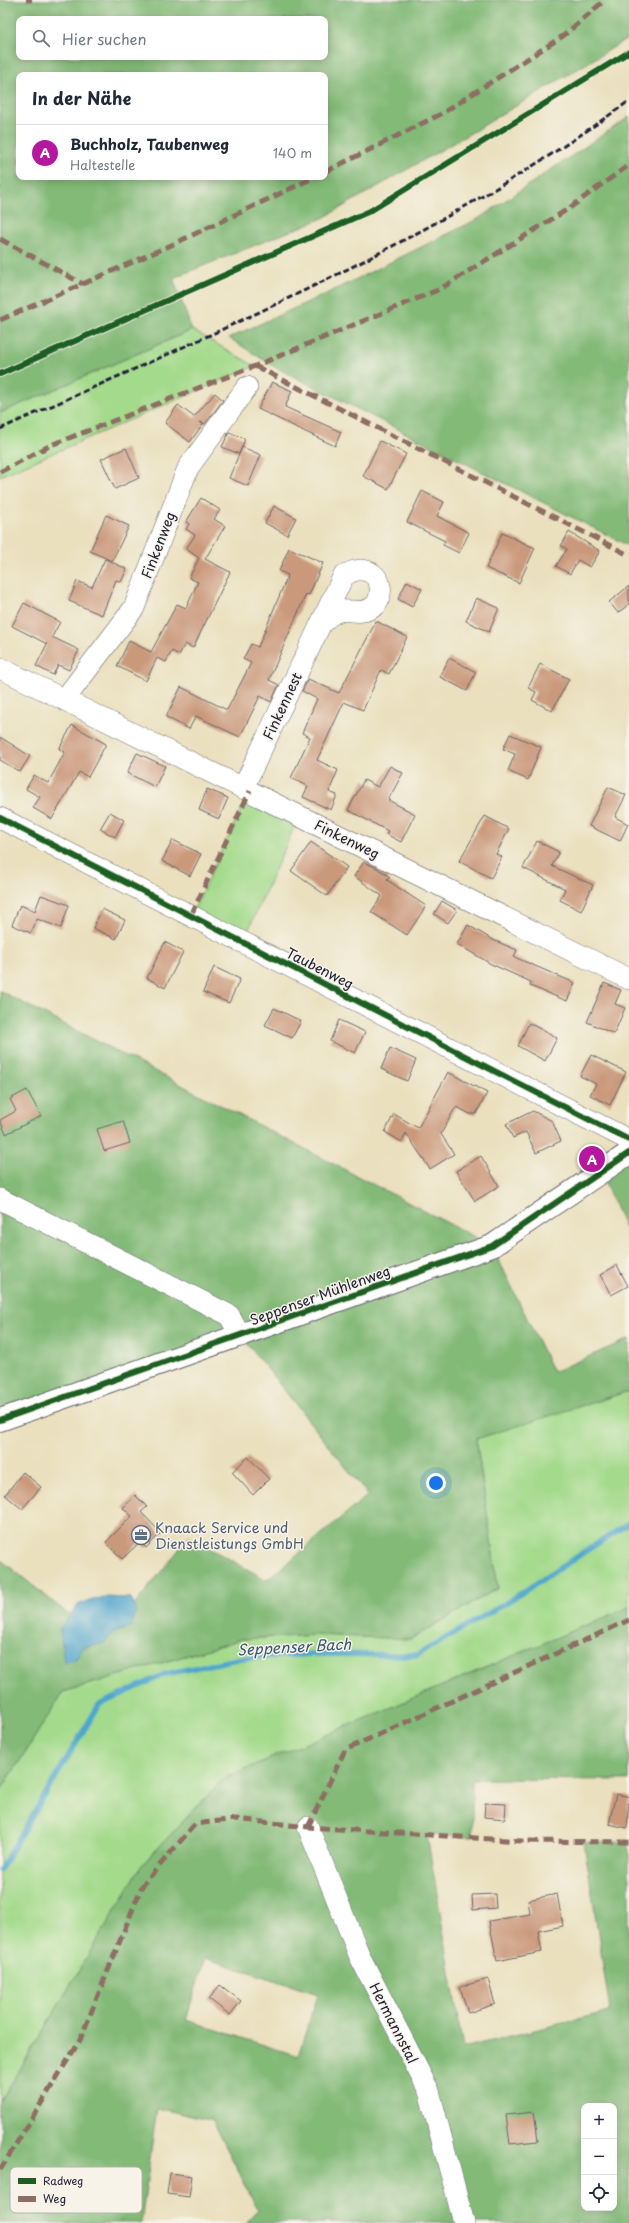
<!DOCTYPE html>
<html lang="de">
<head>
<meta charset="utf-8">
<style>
  body { margin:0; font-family:"Playpen Sans",sans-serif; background:#f6f6f7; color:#1f2937 }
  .controls { position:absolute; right:12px; bottom:12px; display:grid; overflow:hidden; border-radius:8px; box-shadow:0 2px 10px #0003 }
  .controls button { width:36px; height:36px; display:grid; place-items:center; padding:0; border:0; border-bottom:1px solid #e0e1e3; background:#fff; color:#1f2937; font:20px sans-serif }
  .you { position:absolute; left:436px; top:1483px; width:14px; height:14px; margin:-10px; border:3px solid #fff; border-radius:50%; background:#1a73e8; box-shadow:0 0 0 6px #1a73e833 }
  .badge { display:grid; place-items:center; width:26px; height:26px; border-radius:50%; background:#b5179e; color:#fff; font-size:13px; font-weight:700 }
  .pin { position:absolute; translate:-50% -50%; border:2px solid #fff; box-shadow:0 1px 4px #0006 }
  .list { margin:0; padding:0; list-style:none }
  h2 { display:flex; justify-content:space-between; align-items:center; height:52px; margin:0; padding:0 16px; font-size:17px }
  h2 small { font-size:13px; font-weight:400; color:#747a83 }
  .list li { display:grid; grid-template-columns:26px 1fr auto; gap:12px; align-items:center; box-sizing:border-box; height:56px; padding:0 16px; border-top:1px solid #e0e1e3 }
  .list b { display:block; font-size:15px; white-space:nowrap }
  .list p { margin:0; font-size:13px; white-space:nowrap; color:#747a83 }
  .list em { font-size:13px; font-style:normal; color:#747a83 }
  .icon { flex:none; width:22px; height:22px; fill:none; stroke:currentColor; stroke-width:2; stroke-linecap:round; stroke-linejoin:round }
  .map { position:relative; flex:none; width:629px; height:2223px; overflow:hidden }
  .search { position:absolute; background:#fff; box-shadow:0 2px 10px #0003; left:16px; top:16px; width:312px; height:44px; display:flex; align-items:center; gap:10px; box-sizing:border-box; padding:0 14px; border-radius:8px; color:#747a83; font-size:15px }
  .panel { position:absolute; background:#fff; box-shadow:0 2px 10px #0003; left:16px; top:72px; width:312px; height:108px; border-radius:8px }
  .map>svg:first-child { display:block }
</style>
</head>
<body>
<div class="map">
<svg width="629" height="2223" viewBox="0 0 629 2223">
  <rect width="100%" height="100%" fill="#f7f3e8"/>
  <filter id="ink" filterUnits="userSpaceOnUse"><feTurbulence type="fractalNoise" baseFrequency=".025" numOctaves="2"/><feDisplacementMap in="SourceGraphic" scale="8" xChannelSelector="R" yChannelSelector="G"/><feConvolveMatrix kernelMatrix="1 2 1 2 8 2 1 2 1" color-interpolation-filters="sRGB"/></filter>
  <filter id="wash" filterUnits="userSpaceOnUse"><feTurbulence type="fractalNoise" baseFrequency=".012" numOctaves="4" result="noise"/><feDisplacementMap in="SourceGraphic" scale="16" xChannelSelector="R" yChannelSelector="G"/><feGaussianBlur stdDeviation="0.9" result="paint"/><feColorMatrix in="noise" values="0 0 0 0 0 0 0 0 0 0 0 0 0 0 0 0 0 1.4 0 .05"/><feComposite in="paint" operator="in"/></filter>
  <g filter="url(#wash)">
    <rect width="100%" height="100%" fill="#eae0be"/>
    <path fill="#a4da8c" stroke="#637e64" d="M192,330L255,366L0,476V413Z
      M250,791L299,816L243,942L191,915Z
      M629,1391V1607L224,1778L142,1865L0,2103V1792L63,1692L242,1639L316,1635L411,1639L498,1588L476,1438Z"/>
    <path fill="#83ba78" stroke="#526e5a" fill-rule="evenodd" d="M0,0H629V38L481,127L323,218L173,278L192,330L0,413ZM19,19H325V57H19ZM19,75H325V177H19Z
      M629,117V546L275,367L229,338L330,292L478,219Z
      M0,991L492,1246L553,1372L629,1339V1391L476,1439L498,1588L411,1639L316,1635L242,1639L63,1692L0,1792V1559L104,1643L189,1537L267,1580L368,1495L241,1336L0,1420Z
      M629,1153V1237L600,1172Z
      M629,1607V1780L472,1779V1837L427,1835L463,2048L610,2011L584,1842H629V2223H246L258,2210L213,2121L157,2108L141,2223H0V2103L142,1865L224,1778ZM205,1958L318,1994L298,2056L186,2020ZM584,2106H614V2208H584Z"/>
    <path fill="#50a6cc" stroke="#396484" d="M104,1597L131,1598L136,1610L131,1627L113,1633L104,1643L83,1648L75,1660L64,1662L60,1629L79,1604Z"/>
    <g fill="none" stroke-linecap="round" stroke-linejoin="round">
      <path stroke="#50a6cc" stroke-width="5.5" d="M0,1870L99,1705L165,1674L242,1658L316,1654L417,1655L506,1603L629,1523"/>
    </g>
    <g id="blocks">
      <path fill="#ca997c" d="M272,382L292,391L285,407L341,432L335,446L258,409Z
        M215,393L223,400L205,424L200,422L203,424L190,442L165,423L178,405L194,417Z
        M229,432L245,439L239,454L222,447Z
        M380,441L406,454L388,489L363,476Z
        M242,447L261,455L248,486L229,478Z
        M126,448L139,478L115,489L101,459Z
        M422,491L444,502L437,516L469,533L459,553L443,545L445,541L407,522Z
        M201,498L220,510L214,519L225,526L205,559L230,572L193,648L185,644L179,655L172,651L166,662L157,658L146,681L117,666L129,641L151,652L177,604L186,608L198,582L189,578L199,558L186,549L195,535L186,529L189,524L186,522Z
        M274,506L296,518L287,535L265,523Z
        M106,515L129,526L112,561L90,551Z
        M569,532L600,551L590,567L578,560L570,574L556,566L567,549L561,546Z
        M502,533L535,548L519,583L486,568Z
        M289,548L323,563L309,595L306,594L269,680L279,685L271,702L260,696L240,737L196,716L189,729L166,717L181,687L227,710L251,663L243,659L251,644L258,647L288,575L279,571Z
        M105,559L127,569L121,582L116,580L102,615L69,601L77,581L92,587Z
        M407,581L422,589L412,607L398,599Z
        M629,586V604L618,613L609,602Z
        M476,598L499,608L489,632L466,621Z
        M24,603L60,622L52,637L79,650L69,670L58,665L53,675L36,666L47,644L12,626Z
        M376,621L407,637L389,674L381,670L363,710L344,702L317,760L338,770L329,792L337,795L331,810L303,797L308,786L291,778L310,737L302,733L317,699L302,691L308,679L339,693Z
        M449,658L476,672L467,691L440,677Z
        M540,664L569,679L552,711L532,700L536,692L528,688Z
        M72,725L106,744L88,777L79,772L52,819L33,808L40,797L26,789L34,775L48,783L65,752L59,749Z
        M510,734L541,747L528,780L508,771L515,754L503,749Z
        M0,737L30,756L20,772L0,760Z
        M137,753L165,766L155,787L127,773Z
        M390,766L403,773L388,800L415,814L401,842L386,834L388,831L348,810L364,780L378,787Z
        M608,787L626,795L615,817L628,824L620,841L589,826Z
        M207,789L228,798L219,819L199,810Z
        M110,812L124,820L115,837L100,829Z
        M485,816L509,829L496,854L502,857L491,878L459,861Z
        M173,840L201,854L190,876L162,861Z
        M537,841L559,852L552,866L593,885L581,911L560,900L565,889L523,868Z
        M311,842L347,867L327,896L291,871Z
        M364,862L377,868L390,877L387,880L426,906L407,935L371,912L382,896L354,876Z
        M41,895L69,905L61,928L37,919L31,933L12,925L20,905L35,911Z
        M442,901L457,910L448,923L434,914Z
        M102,909L125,920L116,939L93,928Z
        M468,925L493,940L517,950L514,957L575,983L567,1001L530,986L531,982L491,964L457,944Z
        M165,942L183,952L165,988L147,978Z
        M214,967L240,979L229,1003L203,992Z
        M604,983L621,990L615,1004L625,1008L614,1034L587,1022Z
        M274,1008L301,1021L292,1038L265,1025Z
        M339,1020L365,1032L355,1053L330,1041Z
        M529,1023L557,1038L545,1061L518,1046Z
        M390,1048L416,1060L407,1081L381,1069Z
        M591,1055L626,1072L610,1105L590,1095L596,1084L580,1076Z
        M448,1072L487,1093L476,1114H470L457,1107L454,1110L441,1134L454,1154L430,1169L406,1133L402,1142L385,1132L394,1114L418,1128Z
        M27,1090L41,1116L6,1134L0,1120L16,1111L10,1099Z
        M533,1111L552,1121L561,1141L536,1153L526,1132L513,1138L506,1124Z
        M123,1121L130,1143L104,1151L97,1129Z
        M481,1156L499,1186L475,1201L456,1171Z
        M617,1265L628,1286L611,1295L600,1275Z
        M248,1457L269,1479L253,1495L232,1472Z
        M23,1472L41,1487L22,1509L5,1495Z
        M135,1495L147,1507L141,1512L161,1533L146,1548L140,1542L122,1559L106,1542L132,1516L123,1508Z
        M616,1794L629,1797L627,1828L609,1824Z
        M485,1803L506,1804L505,1819L484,1817Z
        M495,1894L496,1908L473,1910L472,1895Z
        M557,1894L563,1926L538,1931L542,1952L497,1961L489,1921L530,1914L528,1900Z
        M488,1979L495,2004L468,2013L460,1987Z
        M220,1985L241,2001L230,2015L209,1999Z
        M534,2112L538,2141L510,2144L506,2115Z
        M170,2173L192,2176L189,2197L167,2194Z"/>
    </g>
  </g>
  <g filter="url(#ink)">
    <use href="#blocks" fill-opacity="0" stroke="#686469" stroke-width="1"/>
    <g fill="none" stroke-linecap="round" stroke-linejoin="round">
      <g stroke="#686469" stroke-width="22">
        <path id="street" d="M0,668L629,979
          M64,700L134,608L188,468L247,387
          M243,788L343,577C365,559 391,579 376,605C354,622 345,597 321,624
          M0,818L629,1140
          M0,1199L229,1315L241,1336
          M308,1827L360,1957L429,2091L464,2223"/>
      </g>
      <g stroke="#686469" stroke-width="24">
        <path id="secondary" d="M0,1420L492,1246L629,1153"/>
      </g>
      <use href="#street" stroke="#fff" stroke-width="21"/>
      <use href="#secondary" stroke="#fff" stroke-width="22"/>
      <path stroke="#22223b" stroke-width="3" stroke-dasharray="6 3" stroke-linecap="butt" d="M0,429C216,332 437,241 629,101"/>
      <path stroke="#8d6e63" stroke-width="5" stroke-dasharray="10 5" stroke-linecap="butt" d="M26,0H32
        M325,172L441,114L563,36L605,0
        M0,239L83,284
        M0,320L167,247L315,177
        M255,366L629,555
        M0,472L51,445L255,366L440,289L568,209L629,165
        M191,915L250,791
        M308,1827L345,1750L629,1620
        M0,2170L80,2040L142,1886L195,1824L236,1819L308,1827L521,1841L629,1842"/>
      <g stroke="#f7f3e8" stroke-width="8">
        <path id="cycleway" d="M0,374L370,211L629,52
          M0,818L629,1140
          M0,1420L492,1246L629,1153"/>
      </g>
      <use href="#cycleway" stroke="#1b5e20" stroke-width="6"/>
    </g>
  </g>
  <defs>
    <g id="office-ring" transform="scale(1)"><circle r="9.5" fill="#f7f3e8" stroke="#5c6f8a" stroke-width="1.5"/><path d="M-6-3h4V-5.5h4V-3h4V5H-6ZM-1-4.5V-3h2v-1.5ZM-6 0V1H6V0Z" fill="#5c6f8a"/></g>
  </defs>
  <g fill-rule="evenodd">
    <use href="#office-ring" x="141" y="1535"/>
  </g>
  <g text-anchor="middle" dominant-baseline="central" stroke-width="3" stroke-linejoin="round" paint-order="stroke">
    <g font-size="14" fill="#22223b" stroke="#f7f3e8">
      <text transform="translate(158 545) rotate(-69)">Finkenweg</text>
      <text transform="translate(282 706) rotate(-65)">Finkennest</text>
      <text transform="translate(347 839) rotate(26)">Finkenweg</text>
      <text transform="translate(320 968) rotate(27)">Taubenweg</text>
      <text transform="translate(320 1295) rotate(-20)">Seppenser Mühlenweg</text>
      <text transform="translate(394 2023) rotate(63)">Hermannstal</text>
    </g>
    <g font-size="14" fill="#4e5e75" stroke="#f7f3e8" text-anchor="start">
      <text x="155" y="1527">Knaack Service und<tspan x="155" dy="16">Dienstleistungs GmbH</tspan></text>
    </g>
    <g font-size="15" font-style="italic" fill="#345775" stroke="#f7f3e8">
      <text transform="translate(294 1646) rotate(-3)">Seppenser Bach</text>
    </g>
  </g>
  <rect x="10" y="2167" width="132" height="46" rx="6" fill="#f7f3e8" stroke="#b7b4b4" stroke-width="1"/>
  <rect x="18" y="2178" width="18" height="6" fill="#1b5e20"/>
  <rect x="18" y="2196" width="18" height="6" fill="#8d6e63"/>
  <g font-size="11" fill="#22223b">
    <text x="43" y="2185">Radweg</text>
    <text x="43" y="2203">Weg</text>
  </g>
</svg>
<div class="controls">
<button>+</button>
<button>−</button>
<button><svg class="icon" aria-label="locate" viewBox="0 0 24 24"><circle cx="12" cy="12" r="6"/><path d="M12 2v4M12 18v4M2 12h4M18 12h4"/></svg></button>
</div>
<div class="you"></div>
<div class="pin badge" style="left:592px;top:1159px">A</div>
<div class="search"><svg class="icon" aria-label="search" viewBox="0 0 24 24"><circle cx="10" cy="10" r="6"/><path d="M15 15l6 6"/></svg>Hier suchen</div>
<section class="panel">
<h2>In der Nähe<small></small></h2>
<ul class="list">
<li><span class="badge">A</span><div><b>Buchholz, Taubenweg</b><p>Haltestelle</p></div><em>140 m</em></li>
</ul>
</section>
</div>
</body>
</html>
